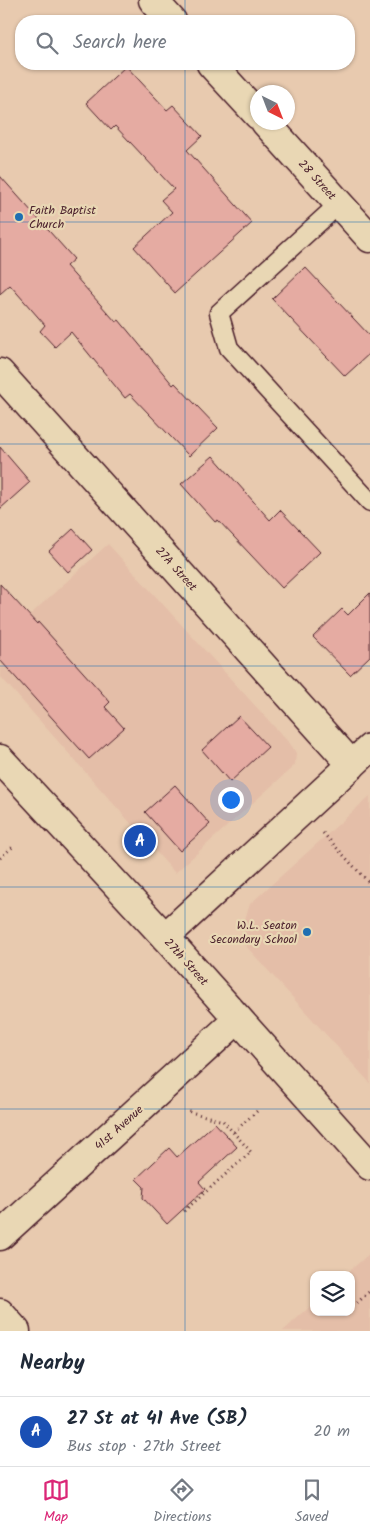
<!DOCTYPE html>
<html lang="en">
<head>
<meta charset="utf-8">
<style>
  body { margin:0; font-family:Kalam,sans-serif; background:#f6f6f7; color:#1f2937 }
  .controls { position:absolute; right:15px; bottom:15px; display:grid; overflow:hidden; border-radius:10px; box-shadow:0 1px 4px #0004 }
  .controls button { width:45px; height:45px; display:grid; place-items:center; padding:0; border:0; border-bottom:1px solid #e0e1e3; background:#fff; color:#1f2937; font:25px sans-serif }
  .compass { position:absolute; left:250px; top:85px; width:45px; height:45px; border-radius:50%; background:#fff; box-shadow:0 1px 4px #0004; rotate:138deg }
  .you { position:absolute; left:230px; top:799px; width:18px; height:18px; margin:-12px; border:4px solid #fff; border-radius:50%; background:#1a73e8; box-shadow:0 0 0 8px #1a73e833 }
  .badge { display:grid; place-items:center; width:32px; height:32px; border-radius:50%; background:#db2777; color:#fff; font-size:16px; font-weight:700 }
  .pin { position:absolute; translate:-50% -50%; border:2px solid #fff; box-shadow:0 1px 5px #0006 }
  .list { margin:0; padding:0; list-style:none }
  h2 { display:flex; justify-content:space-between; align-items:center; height:65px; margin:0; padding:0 20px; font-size:21px }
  h2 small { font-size:16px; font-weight:400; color:#747a83 }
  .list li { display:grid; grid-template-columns:32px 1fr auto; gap:15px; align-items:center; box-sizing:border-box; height:70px; padding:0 20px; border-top:1px solid #e0e1e3 }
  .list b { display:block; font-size:19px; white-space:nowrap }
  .list p { margin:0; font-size:16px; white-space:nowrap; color:#747a83 }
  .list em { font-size:16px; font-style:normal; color:#747a83 }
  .icon { flex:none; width:28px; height:28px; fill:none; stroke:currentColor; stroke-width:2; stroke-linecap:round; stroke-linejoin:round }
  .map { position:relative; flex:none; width:370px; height:1331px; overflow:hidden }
  .search { position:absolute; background:#fff; box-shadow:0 1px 4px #0004; left:15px; right:15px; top:15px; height:55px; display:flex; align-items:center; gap:12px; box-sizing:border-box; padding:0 18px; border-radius:20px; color:#747a83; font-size:19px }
  .sheet { height:135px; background:#fff }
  nav { display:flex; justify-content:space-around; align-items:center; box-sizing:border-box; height:70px; border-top:1px solid #e0e1e3; background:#fff; font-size:14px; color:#747a83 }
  nav a { display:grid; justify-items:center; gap:2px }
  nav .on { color:#db2777 }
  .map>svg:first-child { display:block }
</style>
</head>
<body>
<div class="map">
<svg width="370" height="1331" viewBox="0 0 370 1331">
  <rect width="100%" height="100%" fill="#e8caaf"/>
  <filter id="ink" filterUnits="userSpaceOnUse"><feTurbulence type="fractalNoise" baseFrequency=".02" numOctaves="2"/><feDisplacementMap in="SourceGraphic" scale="10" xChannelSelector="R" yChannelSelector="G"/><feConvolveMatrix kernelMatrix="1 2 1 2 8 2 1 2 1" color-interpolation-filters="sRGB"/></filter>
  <g filter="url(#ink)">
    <path fill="#e4bea8" d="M108,544L291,745L296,753L295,765L175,873L0,676V642Z
      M370,796V1083L245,945V919L250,904Z
      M370,1253V1331H283L314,1303V1312H351V1275H345Z"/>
    <path fill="#e5aba2" stroke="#4a1f2b" d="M126,66L167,110L173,105L202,136L187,150L252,223L175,293L134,247L172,212L161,200L174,189L115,126L111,130L86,103Z
      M0,176L74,259L66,266L116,322L119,320L173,385L175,383L218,428L189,456L130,394L125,398L71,332L55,347L40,331L45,325L10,285L0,294Z
      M305,267L370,336V353L345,376L272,299Z
      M0,447L30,482L0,509Z
      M213,456L270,520L280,510L320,552L282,588L218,520L215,522L181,484Z
      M73,529L92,550L68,572L49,551Z
      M0,584L37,624L38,622L110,702L105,707L124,728L89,759L0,660Z
      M370,593V656L350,675L313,637L342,609L348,615Z
      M239,716L268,747L230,782L202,750Z
      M175,785L210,824L180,851L145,812Z
      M215,1123L237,1147L199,1182L205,1189L167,1224L143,1198L144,1187L136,1179L169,1148L177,1157Z"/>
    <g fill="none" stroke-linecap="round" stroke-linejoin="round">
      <g stroke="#4a1f2b" stroke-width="21">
        <path id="lane" d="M339,204L219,313L229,348L370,502"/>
      </g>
      <g stroke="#4a1f2b" stroke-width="31">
        <path id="street" d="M153,0L172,21
          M211,64L258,115
          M265,122L370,238
          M0,373L352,765
          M165,937L370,748
          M0,1236L238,1019
          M0,1313L16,1331"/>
      </g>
      <g stroke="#4a1f2b" stroke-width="31">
        <path id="secondary" d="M0,759L165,937L370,1166"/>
      </g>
      <path stroke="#4a1f2b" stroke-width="3" stroke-dasharray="1 4" stroke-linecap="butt" d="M323,833L370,884
        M0,858L15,845
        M234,1132L257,1111
        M184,1211L251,1152L223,1121L187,1111
        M357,1303L370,1291"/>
      <use href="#lane" stroke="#e9d7b4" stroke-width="18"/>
      <use href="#street" stroke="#e9d7b4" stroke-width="28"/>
      <use href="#secondary" stroke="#e9d7b4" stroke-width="28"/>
    </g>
  </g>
  <path fill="none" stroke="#1f6fb2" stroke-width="1" stroke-opacity="0.55" d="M185,0V21M185,64V1331M0,222H370M0,444H370M0,666H370M0,887H370M0,1109H370"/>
  <g fill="#1f6fb2" stroke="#e9d7b4" stroke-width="2">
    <circle cx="19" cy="217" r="5"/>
    <circle cx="307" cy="932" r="5"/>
  </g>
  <g text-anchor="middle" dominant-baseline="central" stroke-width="4.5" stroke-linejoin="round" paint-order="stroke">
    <g font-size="12" fill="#4a1f2b" stroke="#e9d7b4">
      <text transform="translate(317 180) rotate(48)">28 Street</text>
      <text transform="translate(176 569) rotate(48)">27A Street</text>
      <text transform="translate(186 962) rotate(48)">27th Street</text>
      <text transform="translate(119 1128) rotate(-42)">41st Avenue</text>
    </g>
    <g font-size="12" fill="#4a1f2b" stroke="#e9d7b4" text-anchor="start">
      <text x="29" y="210">Faith Baptist<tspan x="29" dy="14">Church</tspan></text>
      <text x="297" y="925" text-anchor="end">W.L. Seaton<tspan x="297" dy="14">Secondary School</tspan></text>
    </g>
  </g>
</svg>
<div class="controls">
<button><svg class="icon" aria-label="layers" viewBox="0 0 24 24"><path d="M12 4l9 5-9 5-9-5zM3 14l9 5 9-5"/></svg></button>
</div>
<svg class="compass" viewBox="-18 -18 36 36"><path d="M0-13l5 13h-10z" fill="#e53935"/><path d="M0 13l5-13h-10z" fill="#747a83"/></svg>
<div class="you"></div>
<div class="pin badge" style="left:140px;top:841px;background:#1a4fb4">A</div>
<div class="search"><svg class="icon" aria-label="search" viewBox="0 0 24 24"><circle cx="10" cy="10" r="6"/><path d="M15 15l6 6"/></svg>Search here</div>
</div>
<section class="sheet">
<h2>Nearby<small></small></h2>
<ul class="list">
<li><span class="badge" style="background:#1a4fb4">A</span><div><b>27 St at 41 Ave (SB)</b><p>Bus stop · 27th Street</p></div><em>20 m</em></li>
</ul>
</section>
<nav>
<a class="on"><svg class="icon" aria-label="map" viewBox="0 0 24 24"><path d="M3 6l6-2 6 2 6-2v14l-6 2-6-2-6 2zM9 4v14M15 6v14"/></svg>Map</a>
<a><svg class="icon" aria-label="directions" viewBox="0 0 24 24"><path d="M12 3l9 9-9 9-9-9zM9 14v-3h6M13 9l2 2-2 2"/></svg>Directions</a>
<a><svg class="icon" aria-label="saved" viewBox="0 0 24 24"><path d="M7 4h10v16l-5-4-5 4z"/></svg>Saved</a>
</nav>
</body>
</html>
